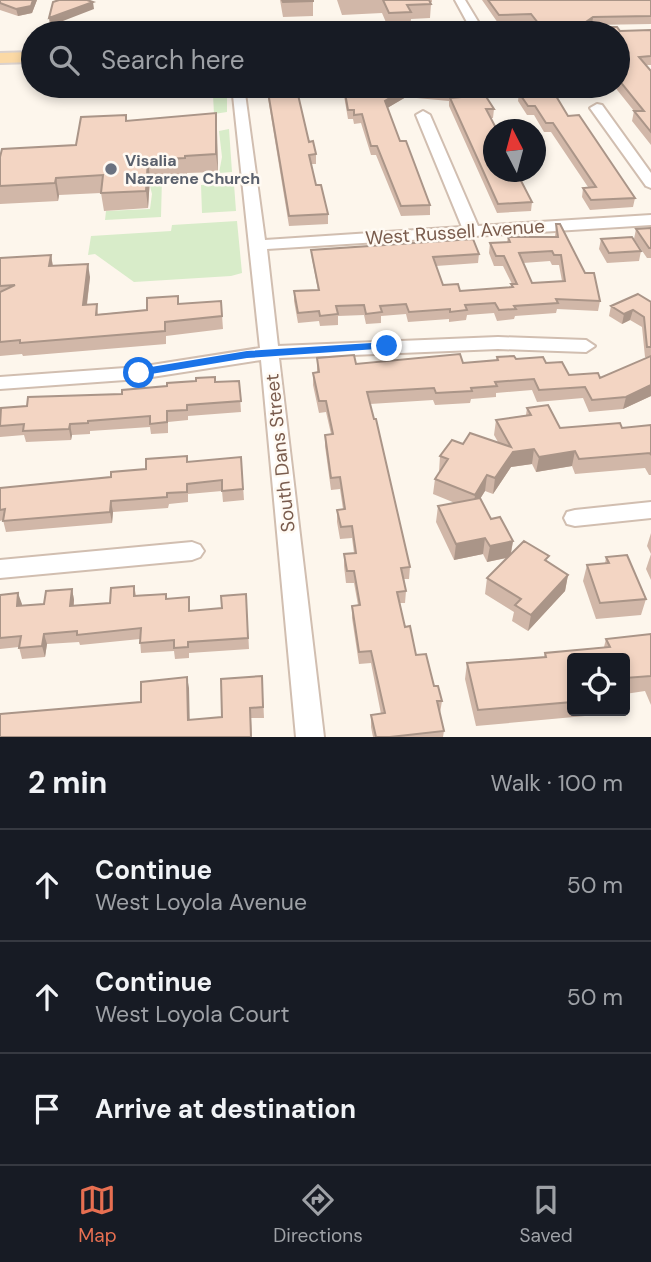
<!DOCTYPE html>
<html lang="en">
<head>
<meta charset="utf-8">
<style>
  body { margin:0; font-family:"DM Sans",sans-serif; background:#242831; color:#f1f3f6 }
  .controls { position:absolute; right:21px; bottom:21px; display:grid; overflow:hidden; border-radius:7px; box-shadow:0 4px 10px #0003 }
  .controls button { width:63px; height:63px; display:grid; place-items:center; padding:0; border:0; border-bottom:2px solid #363941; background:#171b24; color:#f1f3f6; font:35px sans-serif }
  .compass { position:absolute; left:483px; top:119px; width:63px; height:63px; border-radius:50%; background:#171b24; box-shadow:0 4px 10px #0003; rotate:354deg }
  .stop { position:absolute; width:21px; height:21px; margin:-16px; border:5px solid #1a73e8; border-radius:50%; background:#fff }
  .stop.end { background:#1a73e8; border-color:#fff; box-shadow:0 2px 7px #0008 }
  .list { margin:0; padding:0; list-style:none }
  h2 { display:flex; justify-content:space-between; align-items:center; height:91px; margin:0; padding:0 28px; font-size:30px }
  h2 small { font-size:23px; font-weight:400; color:#9ea1a6 }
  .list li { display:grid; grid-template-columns:46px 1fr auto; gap:21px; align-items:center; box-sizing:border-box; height:112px; padding:0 28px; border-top:2px solid #363941 }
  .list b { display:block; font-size:26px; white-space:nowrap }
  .list p { margin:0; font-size:23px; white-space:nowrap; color:#9ea1a6 }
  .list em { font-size:23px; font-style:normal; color:#9ea1a6 }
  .icon { flex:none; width:38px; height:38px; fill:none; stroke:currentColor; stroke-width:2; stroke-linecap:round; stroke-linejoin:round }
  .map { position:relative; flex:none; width:651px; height:737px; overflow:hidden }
  .search { position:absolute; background:#171b24; box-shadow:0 4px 10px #0003; left:21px; right:21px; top:21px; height:77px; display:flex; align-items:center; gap:18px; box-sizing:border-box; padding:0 24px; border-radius:38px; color:#9ea1a6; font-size:26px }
  .sheet { height:427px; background:#171b24 }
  nav { display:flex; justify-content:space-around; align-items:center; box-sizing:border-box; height:98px; border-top:2px solid #363941; background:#171b24; font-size:19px; color:#9ea1a6 }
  nav a { display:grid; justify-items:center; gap:4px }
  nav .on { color:#e76f51 }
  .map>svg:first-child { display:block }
</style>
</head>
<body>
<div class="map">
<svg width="651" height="737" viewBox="0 0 651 737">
  <rect width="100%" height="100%" fill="#fdf6ec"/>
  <path fill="#d8ecc9" d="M212,86H227V112L214,114L213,95L190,96V90L212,89Z
    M229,129L232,172L219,173L222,157L219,131Z
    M162,178L161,217L105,220L106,211L150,209L152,194L149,182Z
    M234,184L236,211L202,213L201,185Z
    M237,221L242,273L231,276L134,282L95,254L88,255L91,236L171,231L172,225Z"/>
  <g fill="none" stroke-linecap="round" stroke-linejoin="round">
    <g stroke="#d1beb0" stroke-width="4">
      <path id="minor" d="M455,0H465L485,33H473Z
        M232,86H244L265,240L462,227L416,115L423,111L430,115L478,226L651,215V225L267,249L278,346L498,337L586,340L595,346L586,352L498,349L279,358L324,737H296L261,360L139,379L0,389V377L139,367L260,348Z
        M597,104L602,105L651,173V188L646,186L590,108Z
        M651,502V518L575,526L567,524L564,518L567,512L575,510Z
        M192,542L200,545L204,551L200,557L192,560L0,578V560Z"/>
    </g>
    <g stroke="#dad1cd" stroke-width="4">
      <path id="major" d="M33,52V62L0,63V53Z"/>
    </g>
    <use href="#minor" fill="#fff" fill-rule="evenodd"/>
    <use href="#major" fill="#fbd9a5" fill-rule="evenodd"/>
  </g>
  <path fill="#d1b7a8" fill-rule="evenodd" d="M0,0H37L32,13L18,16L0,10Z
    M280,0H313V16L283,17Z
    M337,0H432V2H430L431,4L430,18L411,19L410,27H388L382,13L342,15Z
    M482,0H651V24L592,25L590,27L620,31L651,30V65H646L651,71V145L632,121L634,111L614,86H618V33H538L530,22L498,23Z
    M266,86H296L309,142L316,154V164H311L316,185L328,214V224L289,226Z
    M332,86H456L452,97L494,109L493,118H490L494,172L532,202L531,211L497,213L449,106V101L406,97L387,108L400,141L430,205V215L401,216L376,155H371L361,123L354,124L353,119H348L344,96H334Z
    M580,86H607L603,90Z
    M519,93L568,116L635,198L633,207L590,210L582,197L583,188L588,187L551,132H544L534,115H527L518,101Z
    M216,113L218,172L187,173V176L150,178L148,208L104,211L101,193L59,195L58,201L0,204V157L76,145L126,115L127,121Z
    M556,224L600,301L598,311L557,309L556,313L515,316L514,319L497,321L494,313L467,315L466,320L449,322V319L408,322L406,314L381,316V323L366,324L364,315L338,316V325L320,326L319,321L298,323L294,301V291L318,290L312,259L311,250L479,254L478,263L436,266L443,285L460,291L511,288L512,284L503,266H494L489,253L490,243L507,242L508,237H555ZM550,261L552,265H559L562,281L532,283L523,263Z
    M651,228V258H647L634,239L636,229Z
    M601,239L641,251L639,261L607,263L599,249Z
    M51,255L53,266L90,277L87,305L97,304L98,314L147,310L179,304L221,301L223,329L166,336V344L23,356L22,354L0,356V258Z
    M651,302V396L623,409L589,412L583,398L537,402L532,390L496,393V397L471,399L470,403L435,405L433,400L370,404L410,567L409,579H404L406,591L405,603H400L405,627L416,655L442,701L440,713L444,731L443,737H373L371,727V715L381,714L371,663L359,664L352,618V606L358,605L354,583H346L344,566V554L354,553L352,538L340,539L337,522V510L343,509L340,489L331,490L325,446V435L331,434L326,412L319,413L313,385V373H317V358L356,364L463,363L496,360L497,357L546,363L569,375L600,378L647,358L645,357L642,327L630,320L622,324L609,316L611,306Z
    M239,381L241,412L188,416V420L168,422V433L151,434L150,427L90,431V434L72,435L71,440L26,442L24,435L0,437V411L27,406L215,382Z
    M527,408L560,428H622L651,425V475H649L645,468L575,474L572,466L536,472L532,464L511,467L493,494L485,491L480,499L491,519L513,541L511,554L547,562L568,575L565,591L528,631L512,621L514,612L485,594L487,578L507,558L487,562L483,554L454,560L436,522L438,506L455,503L433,494L435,479L439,472L440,456L463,444L498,442L494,435L496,420L526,415Z
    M187,456L188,462L241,457L244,500L223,502L222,491L188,494V502L169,504L168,508L113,512L112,523L6,532L3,520L0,521V488L111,477L146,469Z
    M651,533V580L646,569L651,554L647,546Z
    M606,557L646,599L641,615L596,619L583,581L587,565L605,564Z
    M134,586L136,595L166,594L167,599L191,611L222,608L246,594L249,649L189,653V658L175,659L174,651L141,653L140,639L80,645L79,642L47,644L45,657L22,659L19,647L0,649V595L22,604L21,606L44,604L72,589L74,600V606L110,603Z
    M651,634V705L645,691L625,694V658H572V711H586L585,716L476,726L465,679L467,663L544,657L545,653L604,647L606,639Z
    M262,676L264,718H251L252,737H0L141,702L189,688V720L222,717Z"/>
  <path fill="#aa9588" d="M33,0H37L32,13L18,16L16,9Z
    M93,2L94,9L50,26L49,18Z
    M593,17L592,25L581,33L583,24Z
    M454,86H456L451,101L452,92Z
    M406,88V97L384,110L385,101Z
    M216,113L217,129L218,172L216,154Z
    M148,160L150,178L148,208L146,191Z
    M56,178L59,195L58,201L55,183Z
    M51,255L53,268L49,266Z
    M88,264L90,277L85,318L83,305Z
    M633,310L630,320L622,324L624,314Z
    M651,385V396L623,409L626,397Z
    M70,424L72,435L71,440L69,429Z
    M534,449L532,464L511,467L493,494L495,478L513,452Z
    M575,451L572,466L536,472L539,457Z
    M487,475L485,491L473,510L475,495Z
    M111,501L113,512L112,523L110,512Z
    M485,538L483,554L454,560L456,544Z
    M513,541L510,557L487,562L490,546Z
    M568,575L565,591L528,631L531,615Z
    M72,589L74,600L72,617L70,606Z
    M18,593L22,604L20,617L17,606Z
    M44,634L47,644L45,657L42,646Z
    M187,677L189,688L190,731L188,720Z"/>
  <path fill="#f3d5c3" stroke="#aa9588" stroke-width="2" fill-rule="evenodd" d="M0,0H33L31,6L16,9L0,3Z
    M59,0H87L93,2L49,18L53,2Z
    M282,0H313V1L283,2Z
    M383,0H429L431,4L407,5L411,12L389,13Z
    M488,0H651V16L593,17L583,24L585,27H617L620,31L651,30V56L639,57L651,71V132L634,111H644L618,79V33H546L531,14L499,15Z
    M267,86H296L309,142L313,141L316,154L309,155L316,185H321L328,214L289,216Z
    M334,86H454L452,92L406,88L385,101L400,141H406L430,205L401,206L377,146H371L362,114L354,115V110H348L344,87H334Z
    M553,91L568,116L579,115L635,198L591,200L583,188L596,187L553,123H546L535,106H528L519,93Z
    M485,95L494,109H486L497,130H494V172H512L513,173H517L532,202L498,204L450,98Z
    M216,113V154L185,156V158L148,160L146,191L101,193L103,175L56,178L55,183L0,186V157L2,149L76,145L81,117L126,115V121Z
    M556,224H560L585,273H594L600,301L556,299L558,303L514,306L516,309L499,310L495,303L465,305L467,310L450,312V309L409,312L406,304L380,306L382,312L366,314L364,305L336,306L338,314L320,316L319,311L298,313L294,291L319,290L311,250L473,239L479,254L433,257L443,285L458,284L460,291L513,287L511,284H517L504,256H496L490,243L510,242L508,237H558ZM552,251L554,255H561L565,281L532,283L519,253Z
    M651,228V248H649L636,229Z
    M632,237L641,251L609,253L601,239Z
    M51,255L49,266L88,264L83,305L97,304L96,315L147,310V298L178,296V304L221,301L222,316L165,322V331L20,343V340L0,342V292L15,285L0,286V258Z
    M638,294L651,302V347H647L644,317L633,310L624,314L611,306Z
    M460,354L463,363L498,360L497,357L514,356L516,359L543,357L546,363L562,362L569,375L598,373L600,378L651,356V385L626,397L592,400L585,387L539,390L534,379L495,382L497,386L471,388L472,391L436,393L434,388L367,392L374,419H376L410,567L401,568L406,591L397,592L405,627L410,626L416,655L426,654L434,686H438L442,701H437L444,731L390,737H376L371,715L385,713L371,651L359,652L352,606L360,605L354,571H347L344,554L356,553L352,526L341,527L337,510L345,509L340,477L331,478L325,435L333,434L326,401H319L313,373L319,372L317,358L354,355L356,364Z
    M215,377V382L239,381L241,401L187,405V410L167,411V422L150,424V416L88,421V423L70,424L69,429L23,431L24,424L0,426L1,408L27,406L28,397L122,394V390L167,386V383L196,381V378Z
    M548,405L560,428L620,423L622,428L651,425V455L650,453L579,459L575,451L539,457L534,449L513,452L495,478L487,475L475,495L435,479L448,459L440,456L452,440L463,444L470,433L511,447L496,420L531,415L527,408Z
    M187,456V462L241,457L243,489L222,491V480L187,484V492L167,493V497L111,501L110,512L3,521L5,509L0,510V488L111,477V472L146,469V459Z
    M480,498L491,519L500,517L513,541L490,546L485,538L456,544L438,506Z
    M524,541L549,556L545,560L568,575L531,615L515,605L521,599L487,578Z
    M627,555L646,599L600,603L587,565L609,563L606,557Z
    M134,586V596L166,594V599L189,597V611L222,608L221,596L246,594L248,638L188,642V647L174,648V640L140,643L141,628L77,635V631L44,634L42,646L19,648L21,636L0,638V595L18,593L17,606L44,604L46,591L72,589L70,606L110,603L111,588Z
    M651,634V677V676L625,678V658H572V702L478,710L467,663L546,657L545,653L610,647L606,639Z
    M262,676L263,707L250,708L251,737H0V714L141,702V682L187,677L188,720L222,717L221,679Z"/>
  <path fill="#1a73e8" d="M387,342L391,343V348L247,358L139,376L133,373L139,369L247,351Z"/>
  <circle fill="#6b7280" stroke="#fffaf3" stroke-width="2.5" cx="111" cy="169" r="7"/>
  <g text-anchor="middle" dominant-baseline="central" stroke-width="5" stroke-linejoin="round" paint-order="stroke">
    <g font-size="16" font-weight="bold" fill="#5b616d" stroke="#fffaf3" text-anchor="start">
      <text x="125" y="160">Visalia<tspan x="125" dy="18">Nazarene Church</tspan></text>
    </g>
    <g font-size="19" fill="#7a5c4d" stroke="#fffaf3">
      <text transform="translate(455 232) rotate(-4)">West Russell Avenue</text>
      <text transform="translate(280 453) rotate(-96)">South Dans Street</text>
    </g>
  </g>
</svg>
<div class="controls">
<button><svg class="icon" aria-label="locate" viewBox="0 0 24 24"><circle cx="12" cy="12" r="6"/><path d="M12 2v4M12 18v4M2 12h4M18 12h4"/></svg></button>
</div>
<svg class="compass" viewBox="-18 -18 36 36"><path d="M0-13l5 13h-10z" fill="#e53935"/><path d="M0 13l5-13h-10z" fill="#9ea1a6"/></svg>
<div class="stop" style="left:139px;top:373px"></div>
<div class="stop end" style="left:387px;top:346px"></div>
<div class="search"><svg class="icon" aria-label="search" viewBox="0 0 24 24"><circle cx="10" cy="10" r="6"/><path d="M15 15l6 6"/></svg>Search here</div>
</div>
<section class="sheet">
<h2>2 min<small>Walk · 100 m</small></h2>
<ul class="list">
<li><svg class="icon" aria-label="ahead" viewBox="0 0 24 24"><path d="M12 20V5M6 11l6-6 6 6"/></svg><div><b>Continue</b><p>West Loyola Avenue</p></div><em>50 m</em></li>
<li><svg class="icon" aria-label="ahead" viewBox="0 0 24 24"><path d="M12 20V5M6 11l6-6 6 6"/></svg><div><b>Continue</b><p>West Loyola Court</p></div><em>50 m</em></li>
<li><svg class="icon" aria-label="arrive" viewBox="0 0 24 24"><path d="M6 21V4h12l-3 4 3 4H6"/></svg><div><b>Arrive at destination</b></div></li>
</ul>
</section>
<nav>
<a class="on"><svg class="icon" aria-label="map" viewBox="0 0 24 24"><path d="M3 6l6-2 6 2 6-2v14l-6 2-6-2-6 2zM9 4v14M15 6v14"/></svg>Map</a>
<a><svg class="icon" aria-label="directions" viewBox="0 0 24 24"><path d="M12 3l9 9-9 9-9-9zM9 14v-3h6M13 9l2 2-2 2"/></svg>Directions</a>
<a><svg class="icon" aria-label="saved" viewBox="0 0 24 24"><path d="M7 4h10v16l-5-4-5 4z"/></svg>Saved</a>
</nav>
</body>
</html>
